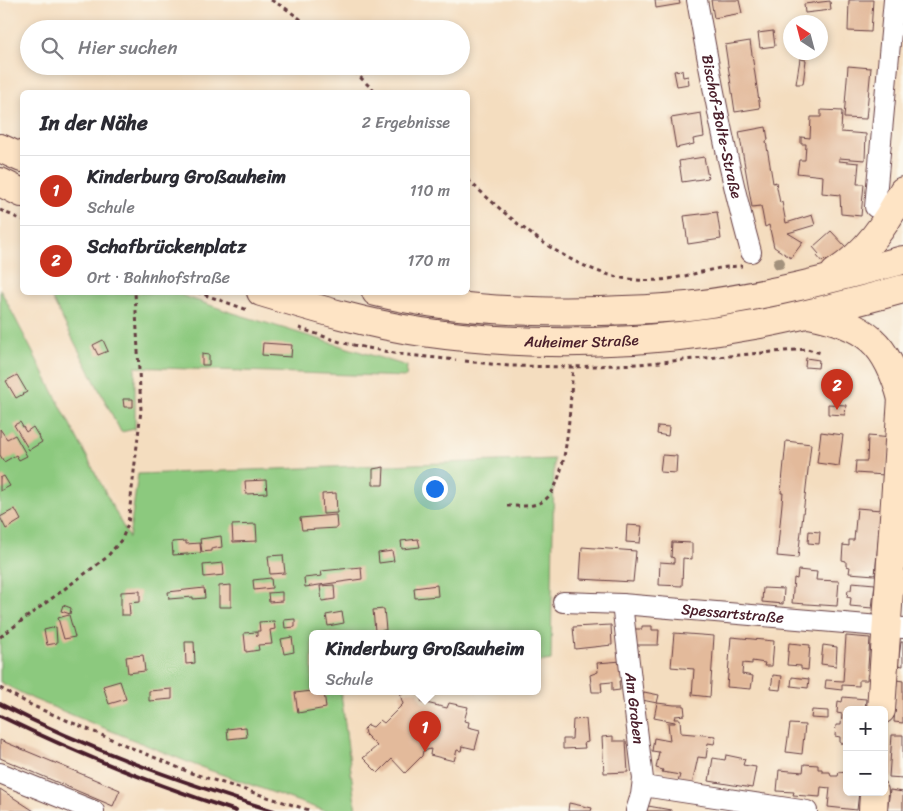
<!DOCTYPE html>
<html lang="de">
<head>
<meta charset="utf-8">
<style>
  body { margin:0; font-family:Sriracha,sans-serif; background:#f2f2f3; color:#2b2b33 }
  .controls { position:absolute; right:15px; bottom:15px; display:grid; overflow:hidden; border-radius:8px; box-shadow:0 2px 8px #0003 }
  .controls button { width:45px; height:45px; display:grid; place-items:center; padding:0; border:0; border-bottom:1px solid #e1e1e2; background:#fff; color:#2b2b33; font:25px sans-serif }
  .compass { position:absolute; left:783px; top:15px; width:45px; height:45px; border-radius:50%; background:#fff; box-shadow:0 2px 8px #0003; rotate:324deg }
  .you { position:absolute; left:434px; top:488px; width:18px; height:18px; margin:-12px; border:4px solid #fff; border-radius:50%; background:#1a73e8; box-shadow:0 0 0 8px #1a73e833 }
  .badge { display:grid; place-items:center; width:32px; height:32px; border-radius:50%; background:#c8321e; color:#fff; font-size:16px; font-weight:700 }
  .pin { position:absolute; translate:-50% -41px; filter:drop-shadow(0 1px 2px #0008) }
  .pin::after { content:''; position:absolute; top:26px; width:18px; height:15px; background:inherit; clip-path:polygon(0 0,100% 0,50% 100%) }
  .popup { position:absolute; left:309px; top:630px; width:232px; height:65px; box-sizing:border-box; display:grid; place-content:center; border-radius:8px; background:#fff; filter:drop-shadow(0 1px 4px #0005); font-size:16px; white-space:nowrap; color:#7c7c81 }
  .popup b { font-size:19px; color:#2b2b33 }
  .popup::after { content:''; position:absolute; left:50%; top:100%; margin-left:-10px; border:10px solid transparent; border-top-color:#fff }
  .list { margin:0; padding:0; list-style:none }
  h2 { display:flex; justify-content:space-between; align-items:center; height:65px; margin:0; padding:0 20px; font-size:21px }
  h2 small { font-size:16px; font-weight:400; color:#7c7c81 }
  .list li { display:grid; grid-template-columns:32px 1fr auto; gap:15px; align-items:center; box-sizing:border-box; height:70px; padding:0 20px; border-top:1px solid #e1e1e2 }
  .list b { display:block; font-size:19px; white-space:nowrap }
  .list p { margin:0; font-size:16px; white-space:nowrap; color:#7c7c81 }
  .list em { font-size:16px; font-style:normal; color:#7c7c81 }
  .icon { flex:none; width:28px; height:28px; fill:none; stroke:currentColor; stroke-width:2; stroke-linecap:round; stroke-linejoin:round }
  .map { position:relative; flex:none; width:903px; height:811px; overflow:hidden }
  .search { position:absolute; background:#fff; box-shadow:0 2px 8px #0003; left:20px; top:20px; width:450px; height:55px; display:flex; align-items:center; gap:12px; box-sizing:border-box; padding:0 18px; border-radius:28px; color:#7c7c81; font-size:19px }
  .panel { position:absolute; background:#fff; box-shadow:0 2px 8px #0003; left:20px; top:90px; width:450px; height:205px; border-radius:8px }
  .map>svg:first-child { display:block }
</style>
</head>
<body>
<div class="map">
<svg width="903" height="811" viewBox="0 0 903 811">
  <rect width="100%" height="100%" fill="#fbf7ec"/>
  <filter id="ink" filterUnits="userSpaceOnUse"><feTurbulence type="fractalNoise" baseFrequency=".02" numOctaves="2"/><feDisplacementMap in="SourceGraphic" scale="10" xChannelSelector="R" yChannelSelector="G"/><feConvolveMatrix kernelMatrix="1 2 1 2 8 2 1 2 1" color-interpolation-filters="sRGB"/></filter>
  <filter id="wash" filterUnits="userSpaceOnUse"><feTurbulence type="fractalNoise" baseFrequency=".0096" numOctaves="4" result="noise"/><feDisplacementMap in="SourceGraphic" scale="20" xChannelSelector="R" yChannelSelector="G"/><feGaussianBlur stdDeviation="1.12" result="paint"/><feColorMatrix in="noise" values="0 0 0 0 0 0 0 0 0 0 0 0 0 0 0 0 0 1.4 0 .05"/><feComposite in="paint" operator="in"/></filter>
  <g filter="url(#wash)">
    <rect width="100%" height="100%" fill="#f4ddbf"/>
    <path fill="#8cc97e" stroke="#6b7454" d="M0,289L129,538L138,474L554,459L551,660L538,662V633H312V691H353L341,693L356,811H325L195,765L33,699L0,682Z
      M49,293H175L230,312L407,366L406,377L135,367V429L121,432Z"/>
    <g id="blocks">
      <path fill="#e3ba9b" d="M655,0H679L680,4L656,8Z
        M711,0H739L742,13L714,18Z
        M849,0H873L871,32L848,31Z
        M830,1L831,10L805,13L804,4Z
        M773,31L775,46L760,48L758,33Z
        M750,41L760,108L735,112L725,45Z
        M800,59L806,60L803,84H796Z
        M848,66L871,68L866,119L844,118Z
        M682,70L683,77L688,76L689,84L677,86L674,71Z
        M821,110L842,111L841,132L866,134L865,160L839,158V161L859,163L857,184H864L861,216L841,214L840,195L822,193L823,176L797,173L799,160H805L806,144H801V137L810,138L811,117H821Z
        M701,113L704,137L693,139L694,144L676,148L671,118Z
        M766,127L768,140L766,141L773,183L776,182L780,203L782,202L786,223L812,215L815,225L788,233L803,242L791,258L774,247L769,225L765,227L761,206L752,207L739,132Z
        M704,157L708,178L682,182L679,161Z
        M717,212L721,239L688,244L684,216Z
        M831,231L846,247L829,263L825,259L822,262L817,256L819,254L813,247Z
        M103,340L108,351L98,355L93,345Z
        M263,343L292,345L291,357L262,355Z
        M202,354L209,355V365H202Z
        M806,358L819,360L818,368L805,367Z
        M17,375L27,392L16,398L6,381Z
        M825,376L834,377L833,392L824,391Z
        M123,399H133V407H124Z
        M828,404L846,405L845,415L828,414Z
        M20,422L26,432L33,427L42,442L29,450L14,425Z
        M658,426L669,427L668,436L657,434Z
        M0,429L7,439L15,435L27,456L19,460L16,455L4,462L0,455Z
        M821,432L843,435L839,466L817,463Z
        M868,436L892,438L885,475L855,473L856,461H867Z
        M786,441L811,444L798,558L777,556L783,493H781Z
        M662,455L677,456L676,473L660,472Z
        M384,467L383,485H373V469Z
        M4,476L10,486L0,491V478Z
        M430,478H442L443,494H430Z
        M266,480L267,493L246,494L245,481Z
        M336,493L337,513L323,514L322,494Z
        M857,508L881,510L875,575L849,573L850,567L846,566V561L842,560L843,545L849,546V540H854Z
        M15,509L21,520L6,529L0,517Z
        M336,515L337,528L302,530L300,518Z
        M256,524L257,541L233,542L232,525Z
        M627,525L642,526L640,543L626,542Z
        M809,531L820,532L819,544L808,543Z
        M221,536L222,547L211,549V551L202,552L200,539Z
        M418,539L420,547L402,549L401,541Z
        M186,541V544L200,543L201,553L173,555L172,542Z
        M672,542L692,543V559L683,558L682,586L659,585L660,562L674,563V558L671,557Z
        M582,547L636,551L633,582L580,579Z
        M392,551L394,561L379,563L378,553Z
        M283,555L285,573L270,574L268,556Z
        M223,563L224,575L204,577L203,565Z
        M361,567L362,579L305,587L304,578L322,576L321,571Z
        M798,570L817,572L816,580L839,581L837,606L792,603L794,578L797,579Z
        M271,578L272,588L254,590L253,580Z
        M852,582L875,584L872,608L850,606L851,598L847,597L848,590H851Z
        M231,585V607H219V586Z
        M334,585L335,599L322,601L320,586Z
        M437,585L438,596L415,598L414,588Z
        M204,588L205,598L193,599V597L169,599L168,592Z
        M763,588L784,589L783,604L762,602Z
        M140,591V602L129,603L130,615H121V592Z
        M282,592V601L269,602L268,593Z
        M63,605L71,608L70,614L61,611Z
        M384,609L386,630L375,631L373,610Z
        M342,612L344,623L328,626L326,615Z
        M69,615L75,637L64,639L58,618Z
        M295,619V627L285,628L284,620Z
        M274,621L275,629L270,630L272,644L258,645L259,650L246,652L244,633L256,632L257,637V631H260L259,622Z
        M611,625L612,645L575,649L573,627Z
        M642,626H652V630H659L658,645H634L635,629H642Z
        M56,627L57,643L47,645L44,630Z
        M674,633L714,636L710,697L692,695L694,669L671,667Z
        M846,636L870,638L867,680H859V686L842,685V690L825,688L826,680L843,681Z
        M292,637L294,652L284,654L281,639Z
        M731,637L774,641L772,666H764L765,663L752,661V664L743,663L742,674L753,676L751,689L727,687Z
        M185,642H194L195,663L186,664Z
        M901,642H903V666L898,665Z
        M789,643L810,645L808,670L801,669V666L787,665Z
        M823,645L837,647L836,666L821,664Z
        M143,655L145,671L128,673L126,657Z
        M622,661L624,681H619L620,690L612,691V682L601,683L602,692H592L590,675L598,672L597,663Z
        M773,675L782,676L780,690L771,689Z
        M792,677L809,679L808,688L791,686Z
        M897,680L903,681V723L894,722Z
        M120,681L126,699L109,704L103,686Z
        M172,689V699L149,701V691Z
        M312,691H324L326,708L298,713L295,693Z
        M409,691H418L422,702L447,708L449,703L468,707L464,721L469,722L468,727L480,730L475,749L462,746L461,751L457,750L454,761L430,755L431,749L423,751L422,756L405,773L392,759L378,773L363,758L377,746L365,734L364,729L368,725L373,727L380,720L384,723L403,704L400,694Z
        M644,692L659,695L657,703L642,700Z
        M843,697L866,699L865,710H847V744L840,743V737L835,736L836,725H841L842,714L837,713L838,701L842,702Z
        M657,703L674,705H684L685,715L675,716L674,719H680L681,733L716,736L714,744L708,743L706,758L698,757L692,785L678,782L680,775L662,772L663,770L656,768L659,752L652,751L654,738L670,741L668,723H675V722L654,718Z
        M812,710L828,711V719L811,718Z
        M586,719L588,742L584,743L585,748L563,749V739H572L573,720Z
        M790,724L805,725L802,754L786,752Z
        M246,727L247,737L228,739L227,729Z
        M892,735H903V778L889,777Z
        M613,736V741H626L628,772L604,773L602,737Z
        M0,740L120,790L113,806L0,758Z
        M726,755L745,759L743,765L756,767L752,788L709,781L713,758L725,760Z
        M804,764L818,765V769H822V772H830L831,776H838L839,772L847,773V792H859L857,810L828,807L830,788L821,787L820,797L793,795L794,792L777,791L779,770L803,772Z
        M0,789L34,811H0Z
        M890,790L903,792V811H887Z
        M569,803L592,808L591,811H568Z
        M648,806L671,810V811H647Z"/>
    </g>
  </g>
  <g filter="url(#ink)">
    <use href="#blocks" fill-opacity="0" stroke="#643c41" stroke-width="1"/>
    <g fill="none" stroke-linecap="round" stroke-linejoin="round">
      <g stroke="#643c41" stroke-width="22">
        <g id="street">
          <path id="s1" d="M697,0C712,85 728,169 751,252"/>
          <path d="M875,207L894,0"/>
          <path id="s2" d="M563,602L622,604L903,628"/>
          <path id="s3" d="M622,604L643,779L641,795L636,811"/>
          <path d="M0,773L94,811"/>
          <path d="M643,786L807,811"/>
        </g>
      </g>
      <g stroke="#643c41" stroke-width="30">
        <g id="secondary">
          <path d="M0,148L22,158"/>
          <path d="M0,182L22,193"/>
          <path d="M835,273C867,252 886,224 903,191"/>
          <path id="s4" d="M261,292C314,308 367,324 422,332C533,348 650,345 760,324C808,315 856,302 903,289"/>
          <path d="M376,292C449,310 526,313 601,311C633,310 665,309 696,305C766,296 835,278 903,260"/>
          <path d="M809,314C866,325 887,343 902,399"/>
          <path d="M881,710L903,383"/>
          <path d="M873,811L874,792"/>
        </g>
      </g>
      <path stroke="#643c41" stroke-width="3" stroke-dasharray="4 4" stroke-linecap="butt" d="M271,0L285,8L314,29
        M349,66L375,92
        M468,180C519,227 584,286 659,280C687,278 714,266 742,266
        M0,210L22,220
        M197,292L248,310
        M299,328L343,343L399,354L456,360
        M465,361L509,366L573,367L638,364L807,349L821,353
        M507,506C520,506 537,508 547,498C569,478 570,398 573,367
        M0,637L106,558L122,539L128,524L141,410L135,292
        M0,688L33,706L191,773L312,811"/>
      <use href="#street" stroke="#fff" stroke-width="20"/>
      <use href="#secondary" stroke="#fee4c5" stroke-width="28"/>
      <path stroke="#4a1f2b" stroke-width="4" d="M0,704C87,749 181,782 274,811
        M0,716C76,753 155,785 236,811"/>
    </g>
    <circle fill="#a2917b" cx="779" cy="263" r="6"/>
  </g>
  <g text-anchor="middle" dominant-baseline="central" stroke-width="4" stroke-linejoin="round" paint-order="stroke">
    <g font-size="15" fill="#4a1f2b" stroke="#fbf7ec">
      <text stroke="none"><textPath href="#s1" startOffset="129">Bischof-Bolte-Straße</textPath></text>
      <text stroke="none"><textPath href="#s4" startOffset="326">Auheimer Straße</textPath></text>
      <text stroke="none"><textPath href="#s2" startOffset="170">Spessartstraße</textPath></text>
      <text stroke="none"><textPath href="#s3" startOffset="105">Am Graben</textPath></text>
    </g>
  </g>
</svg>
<div class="controls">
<button>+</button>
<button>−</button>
</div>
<svg class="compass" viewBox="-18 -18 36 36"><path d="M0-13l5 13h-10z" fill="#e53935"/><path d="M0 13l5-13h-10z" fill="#7c7c81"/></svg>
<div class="you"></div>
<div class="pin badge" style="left:425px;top:752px">1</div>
<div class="popup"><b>Kinderburg Großauheim</b>Schule</div>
<div class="pin badge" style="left:837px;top:410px">2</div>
<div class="search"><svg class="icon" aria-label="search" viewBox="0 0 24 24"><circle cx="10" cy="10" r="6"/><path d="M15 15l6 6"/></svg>Hier suchen</div>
<section class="panel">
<h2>In der Nähe<small>2 Ergebnisse</small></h2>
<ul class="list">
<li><span class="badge">1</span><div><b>Kinderburg Großauheim</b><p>Schule</p></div><em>110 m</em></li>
<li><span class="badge">2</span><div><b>Schafbrückenplatz</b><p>Ort · Bahnhofstraße</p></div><em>170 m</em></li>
</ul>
</section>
</div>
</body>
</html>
